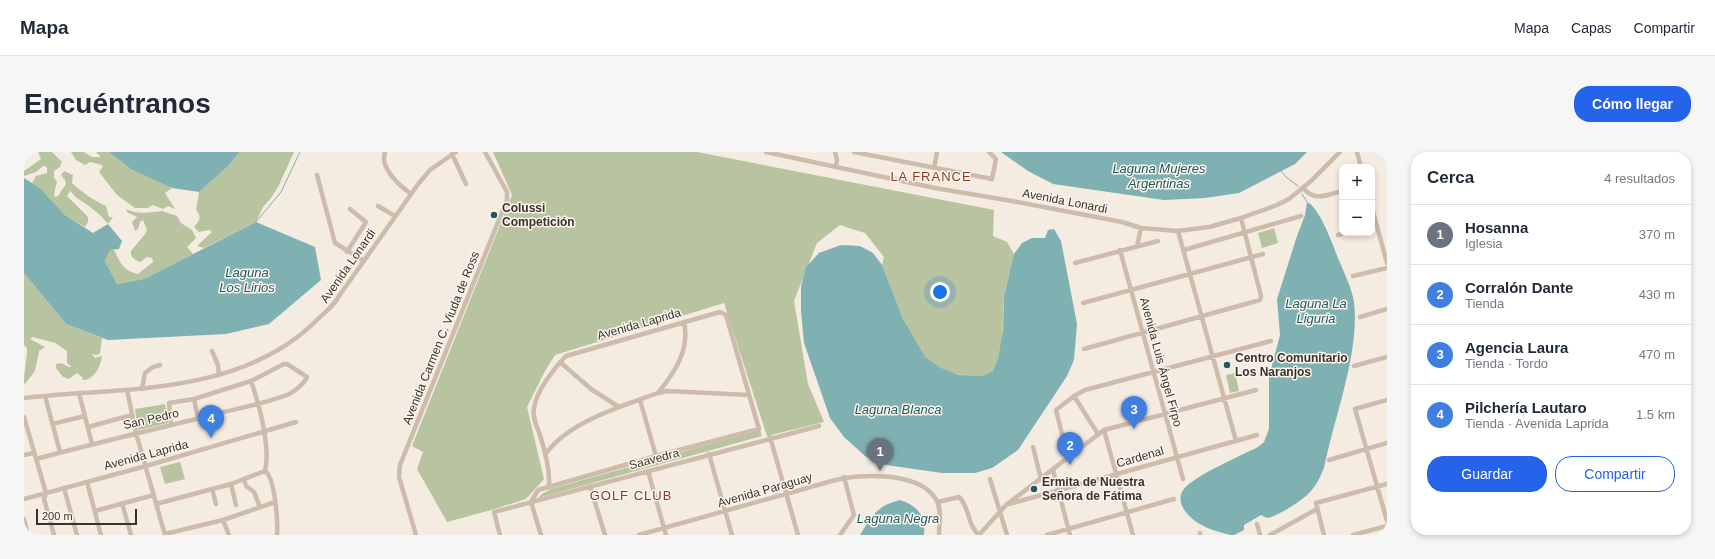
<!DOCTYPE html>
<html lang="es">
<head>
<meta charset="utf-8">
<style>
  body { margin:0; font-family:Arial,sans-serif; background:#f6f6f7; color:#1f2937 }
  .controls { position:absolute; right:12px; top:12px; display:grid; overflow:hidden; border-radius:8px; box-shadow:0 2px 6px #0003 }
  .controls button { width:36px; height:36px; display:grid; place-items:center; padding:0; border:0; border-bottom:1px solid #e0e1e3; background:#fff; color:#1f2937; font:20px sans-serif }
  .scale { position:absolute; left:12px; bottom:10px; width:101px; box-sizing:border-box; padding-left:4px; border:2px solid #3b302b; border-top:0; font-size:11px; line-height:14px; white-space:nowrap; color:#3b302b; -webkit-text-stroke:3px #fbf5ee; paint-order:stroke }
  .you { position:absolute; left:916px; top:140px; width:14px; height:14px; margin:-10px; border:3px solid #fff; border-radius:50%; background:#1a73e8; box-shadow:0 0 0 6px #1a73e833 }
  .badge { display:grid; place-items:center; width:26px; height:26px; border-radius:50%; background:#2563eb; color:#fff; font-size:13px; font-weight:700 }
  .pin { position:absolute; translate:-50% -33px; filter:drop-shadow(0 1px 2px #0008) }
  .pin::after { content:''; position:absolute; top:21px; width:14px; height:12px; background:inherit; clip-path:polygon(0 0,100% 0,50% 100%) }
  .list { margin:0; padding:0; list-style:none }
  h2 { display:flex; justify-content:space-between; align-items:center; height:52px; margin:0; padding:0 16px; font-size:17px }
  h2 small { font-size:13px; font-weight:400; color:#747a83 }
  .list li { display:grid; grid-template-columns:26px 1fr auto; gap:12px; align-items:center; box-sizing:border-box; height:60px; padding:0 16px; border-top:1px solid #e0e1e3 }
  .list b { display:block; font-size:15px; white-space:nowrap }
  .list p { margin:0; font-size:13px; white-space:nowrap; color:#747a83 }
  .list em { font-size:13px; font-style:normal; color:#747a83 }
  .actions { display:flex; gap:8px; padding:12px 16px }
  .actions a { flex:1; padding:9px 0; border:1px solid #2563eb; border-radius:16px; text-align:center; font-size:14px; color:#2563eb }
  .actions .main { background:#2563eb; color:#fff }
  .map { position:relative; flex:none; width:1363px; height:383px; overflow:hidden; border-radius:16px }
  header { display:flex; align-items:center; gap:24px; box-sizing:border-box; height:56px; padding:0 20px; background:#fff; border-bottom:1px solid #e0e1e3 }
  header strong { font-size:19px }
  nav { display:flex; gap:22px; margin-inline-start:auto; font-size:14px }
  .intro { display:flex; align-items:center; justify-content:space-between; box-sizing:border-box; height:96px; padding:0 24px }
  h1 { margin:0; font-size:28px }
  .button { padding:10px 18px; border-radius:16px; background:#2563eb; color:#fff; font-size:14px; font-weight:700 }
  main { display:flex; gap:24px; padding:0 24px }
  aside { flex:1; background:#fff; border-radius:16px; box-shadow:0 2px 6px #0003 }
  .map>svg:first-child { display:block }
</style>
</head>
<body>
<header>
<strong>Mapa</strong>
<nav><a>Mapa</a><a>Capas</a><a>Compartir</a></nav>
</header>
<div class="intro"><h1>Encuéntranos</h1><a class="button">Cómo llegar</a></div>
<main>
<div class="map">
<svg width="1363" height="383" viewBox="0 0 1363 383">
  <rect width="100%" height="100%" fill="#f4ebe1"/>
  <path fill="#b8c4a0" d="M14,0H28L38,10L36,15L30,19V26L33,30L31,37L30,45L34,44L42,32L41,28L37,23L40,19L49,23L48,31C59,41 69,48 82,54L85,65H89L84,72L77,64L65,54L53,46L46,39L43,44L64,65V70L61,75L41,63L16,36L8,31L12,24L23,21V15L19,14L12,20L0,24V19L17,7Z
    M47,0H60L68,5H77L72,0H85L105,15L148,36L141,41L151,57L144,54L139,57L129,53L124,56H111L93,43L75,20L79,14L75,12L66,10L61,13L52,8Z
    M216,0H270L254,35L247,46L239,55L232,70L180,96L173,94L188,80L185,78L175,80L170,75C176,68 178,65 172,58L175,40L203,15Z
    M469,0H673L970,58L969,84L983,90L990,102C987,116 983,130 980,144C978,161 981,206 969,219C963,226 952,224 943,223C928,223 910,216 900,204C880,177 870,143 858,113L860,105L841,81L816,73L793,91L770,149L784,232L800,270L743,284L700,151L531,203L520,221L503,255L520,327L502,347L467,358L423,370L393,317L399,300L388,294L488,43Z
    M102,57L110,60L120,61L138,59L153,64L157,71L168,78L172,86L163,95L169,102L120,127L93,132L81,109L86,97L90,98C96,110 99,119 114,122L129,110L128,106L123,105L116,110C111,108 106,105 107,99L121,82L123,78L119,68L116,70L114,77L111,79L108,70L113,65L103,60Z
    M1250,76L1254,91L1238,96L1234,81Z
    M0,121L42,172L78,186L76,201L74,203L68,202L71,206L78,204C77,214 70,228 59,228L58,225L53,221L45,227L39,225L32,216V212L37,211L45,215H48L43,211V199L31,191L9,185L6,187L21,195L15,199L11,219L1,232L0,231C0,218 3,208 3,196L0,193Z
    M1211,221L1215,239L1206,241L1202,223Z
    M141,252L144,271L114,278L111,257Z
    M736,278L738,284L514,346L518,342L527,337Z
    M156,310L161,327L141,332L136,315Z"/>
  <path fill="#7fb0b2" d="M85,0H216L203,15L175,40L148,36L107,17Z
    M977,0H1283L1271,12L1215,41L1181,46L1140,48L1029,32L1004,19Z
    M0,26L16,36L41,63L69,81L84,72L98,89L95,97L86,98L81,109L93,132L120,127L232,70L291,95L297,128L245,172L202,182L84,188L42,172L0,121Z
    M1283,50C1294,55 1304,81 1309,93C1315,111 1327,132 1330,150C1336,200 1310,266 1300,316C1296,325 1293,333 1286,340C1278,349 1254,364 1243,366L1237,363L1220,373V378L1210,383H1206C1196,380 1183,377 1174,371C1163,364 1150,349 1160,337C1170,324 1218,303 1234,295L1240,290L1245,277V225L1256,183L1253,147L1255,141L1272,87L1281,63Z
    M1030,77L1037,89L1053,172L1050,208L1043,224L994,298L968,316L951,321H918L855,312L841,304L820,285L806,266L780,191L777,159V135L782,115L795,101L817,93L836,94L849,101L858,113L879,167L901,205L917,216L935,223L959,224L969,219L974,208L979,178L980,144L990,102L998,91L1008,86H1021L1024,78Z
    M876,348C894,354 902,364 900,383H836C848,363 853,354 876,348Z"/>
  <g fill="none" stroke-linecap="round" stroke-linejoin="round">
    <path stroke="#7fb0b2" stroke-width="1" d="M1257,19L1262,25L1274,34
      M1278,42L1283,50
      M232,70L257,40L276,0"/>
    <path stroke="#cdbbac" stroke-width="4.5" d="M361,0C355,16 376,34 387,42
      M742,0L911,36L988,49L1098,70L1117,76L1154,79L1185,75L1217,66L1253,53L1265,47L1287,29L1316,0
      M811,0L813,8L812,14
      M830,0L968,27L972,7L965,0
      M1333,0L1337,15
      M428,2L442,32
      M910,16L913,0
      M293,23L311,91L340,109
      M1279,36C1291,50 1302,43 1318,39
      M354,54L371,64
      M1348,56L1363,111
      M1154,79L1212,289
      M1314,83L1323,81
      M1113,94L1117,76
      M1096,98L1159,327
      M1160,98L1277,64
      M323,100L342,70L326,57
      M1051,111L1134,89
      M1329,124L1363,116
      M1059,151L1239,102
      M1336,165L1363,157
      M1060,197L1236,148L1237,144L1217,66
      M188,199L194,213L195,223
      M536,210L567,237L595,255
      M1330,214L1363,205
      M227,229C235,252 247,295 241,319C251,325 254,370 253,383
      M118,237L121,221L129,215L136,213
      M103,238L112,281L141,383
      M55,241L68,292
      M634,241C651,220 666,198 660,170
      M21,244L36,300
      M1050,244L1074,282
      M0,246C19,244 38,242 58,241C140,236 231,230 293,168C303,158 308,156 315,144L395,31L406,18L432,0
      M170,247L174,267
      M616,248L632,304
      M1363,248L1331,257L1363,369
      M0,265L22,341L20,347L30,383
      M28,272L61,264
      M64,275L108,263
      M1080,278L1109,383
      M746,285L774,383
      M1009,295L1017,327
      M685,302L708,383
      M0,303L9,301
      M521,303C543,270 598,254 634,241L643,239L725,243
      M1044,306L1032,258L1050,244L1061,238L1247,189
      M12,307C72,291 132,277 192,262C215,256 239,252 260,244C268,242 280,232 283,225L263,212H260L227,229L170,247L145,251L147,273
      M1305,308L1363,291
      M1029,318L1046,383
      M624,319L642,383
      M220,327L222,334L230,340L236,355
      M966,327L983,383
      M63,330L77,383
      M207,332L212,353
      M566,334L581,383
      M40,336L53,383
      M188,337L192,352
      M0,347L122,314L272,270
      M914,350L935,345C946,355 943,373 955,383
      M98,351L107,383
      M132,352L207,332L241,319
      M985,352L1233,283
      M71,359L130,343
      M0,367L4,383
      M199,368L205,383
      M1233,372L1236,383
      M1176,381V383
      M141,382L199,368L251,350
      M392,383L375,325L376,313L483,48V40L461,0
      M476,383L470,360L795,274
      M517,383L507,350L514,338L632,304L735,277L702,163L696,160L542,204C531,215 512,239 510,256C508,265 513,275 516,283C521,300 526,317 525,334
      M615,383L808,329C836,321 897,319 913,349C918,359 915,373 915,383
      M816,383L830,363L820,325
      M955,383L982,353L1080,278L1232,238
      M1023,383L1150,347
      M1246,383L1293,357
      M1300,383L1292,351L1363,332
      M1329,383L1363,374"/>
  </g>
  <g fill="#1f5a5e" stroke="#fbf5ee" stroke-width="1.5">
    <circle cx="470" cy="63" r="4"/>
    <circle cx="1203" cy="213" r="4"/>
    <circle cx="1010" cy="337" r="4"/>
  </g>
  <g text-anchor="middle" dominant-baseline="central" stroke-width="3" stroke-linejoin="round" paint-order="stroke">
    <g font-size="12" fill="#3b302b" stroke="#fbf5ee">
      <text transform="translate(1041 49) rotate(11)">Avenida Lonardi</text>
      <text transform="translate(324 114) rotate(-55)">Avenida Lonardi</text>
      <text transform="translate(615 172) rotate(-16)">Avenida Laprida</text>
      <text transform="translate(417 186) rotate(-68)">Avenida Carmen C. Viuda de Ross</text>
      <text transform="translate(1137 210) rotate(75)">Avenida Luis Ángel Firpo</text>
      <text transform="translate(127 267) rotate(-13)">San Pedro</text>
      <text transform="translate(122 303) rotate(-15)">Avenida Laprida</text>
      <text transform="translate(1116 305) rotate(-16)">Cardenal</text>
      <text transform="translate(630 307) rotate(-15)">Saavedra</text>
      <text transform="translate(741 338) rotate(-16)">Avenida Paraguay</text>
    </g>
    <g font-size="12" font-weight="bold" fill="#3b302b" stroke="#fbf5ee" text-anchor="start">
      <text x="478" y="56">Colussi<tspan x="478" dy="14">Competición</tspan></text>
      <text x="1211" y="206">Centro Comunitario<tspan x="1211" dy="14">Los Naranjos</tspan></text>
      <text x="1018" y="330">Ermita de Nuestra<tspan x="1018" dy="14">Señora de Fátima</tspan></text>
    </g>
    <g font-size="13" font-style="italic" fill="#1f5a5e" stroke="#fbf5ee">
      <text x="1135" y="16">Laguna Mujeres<tspan x="1135" dy="15">Argentinas</tspan></text>
      <text x="223" y="120">Laguna<tspan x="223" dy="15">Los Lirios</tspan></text>
      <text x="1292" y="151">Laguna La<tspan x="1292" dy="15">Liguria</tspan></text>
      <text x="874" y="257">Laguna Blanca</text>
      <text x="874" y="366">Laguna Negra</text>
    </g>
    <g font-size="13" letter-spacing="1" fill="#8c3b22" stroke="#fbf5ee">
      <text x="907" y="24">LA FRANCE</text>
      <text x="607" y="343">GOLF CLUB</text>
    </g>
  </g>
</svg>
<div class="controls">
<button>+</button>
<button>−</button>
</div>
<div class="scale">200 m</div>
<div class="you"></div>
<div class="pin badge" style="left:856px;top:319px;background:#6b7280">1</div>
<div class="pin badge" style="left:1046px;top:313px;background:#3f7fe0">2</div>
<div class="pin badge" style="left:1110px;top:277px;background:#3f7fe0">3</div>
<div class="pin badge" style="left:187px;top:286px;background:#3f7fe0">4</div>
</div>
<aside>
<h2>Cerca<small>4 resultados</small></h2>
<ul class="list">
<li><span class="badge" style="background:#6b7280">1</span><div><b>Hosanna</b><p>Iglesia</p></div><em>370 m</em></li>
<li><span class="badge" style="background:#3f7fe0">2</span><div><b>Corralón Dante</b><p>Tienda</p></div><em>430 m</em></li>
<li><span class="badge" style="background:#3f7fe0">3</span><div><b>Agencia Laura</b><p>Tienda · Tordo</p></div><em>470 m</em></li>
<li><span class="badge" style="background:#3f7fe0">4</span><div><b>Pilchería Lautaro</b><p>Tienda · Avenida Laprida</p></div><em>1.5 km</em></li>
</ul>
<div class="actions"><a class="main">Guardar</a><a>Compartir</a></div>
</aside>
</main>
</body>
</html>
